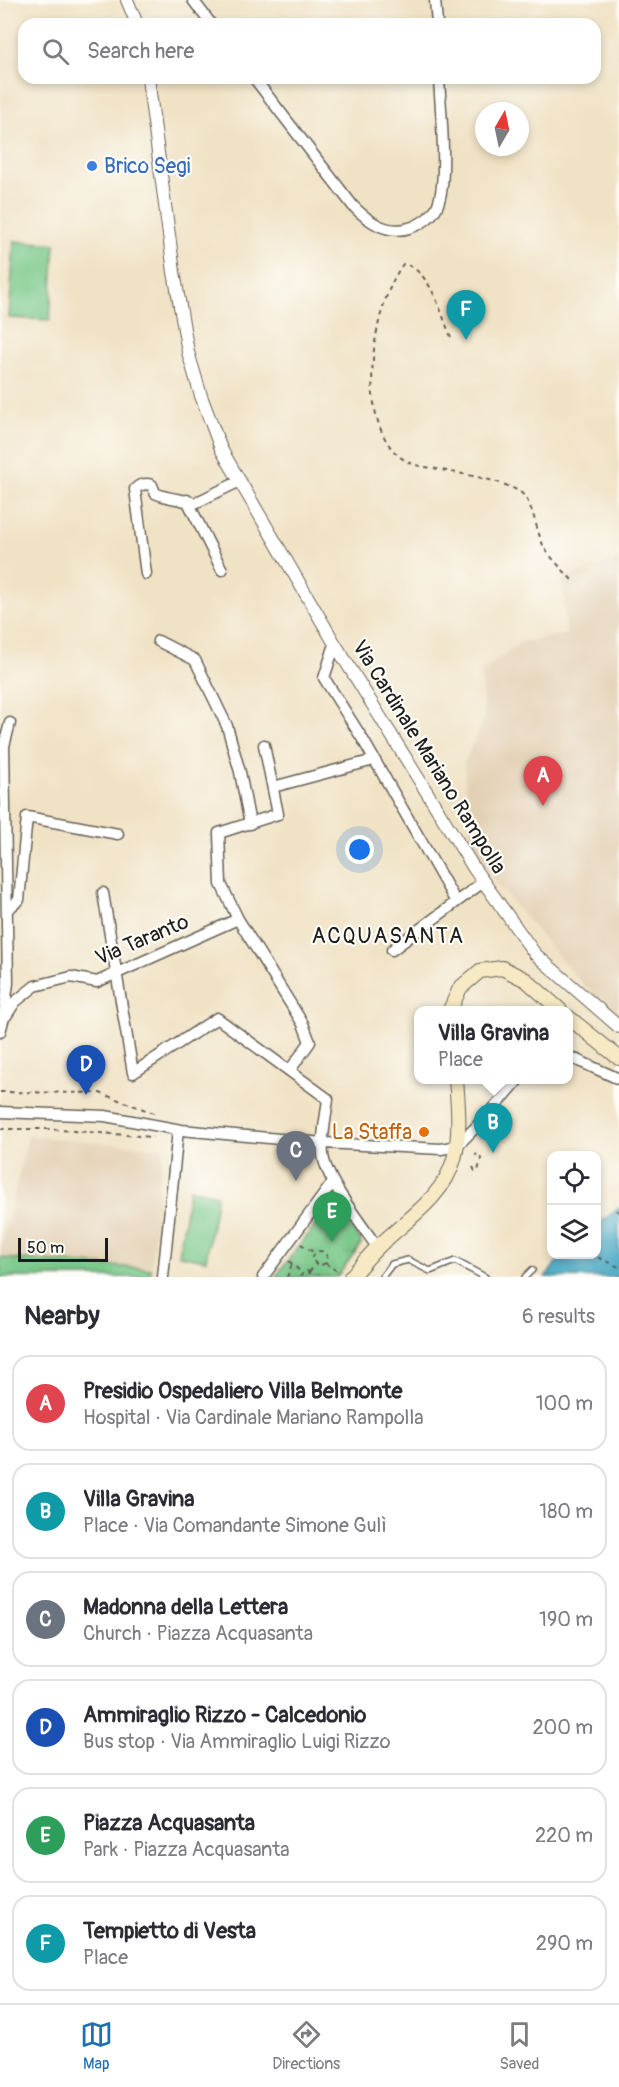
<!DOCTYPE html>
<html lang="en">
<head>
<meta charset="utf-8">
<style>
  body { margin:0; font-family:Pangolin,sans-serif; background:#f2f2f3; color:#2b2b33 }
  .controls { position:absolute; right:18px; bottom:18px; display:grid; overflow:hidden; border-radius:12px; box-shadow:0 3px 9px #0003 }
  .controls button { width:54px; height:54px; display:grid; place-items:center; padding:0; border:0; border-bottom:2px solid #e1e1e2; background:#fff; color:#2b2b33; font:30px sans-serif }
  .compass { position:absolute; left:475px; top:102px; width:54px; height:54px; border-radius:50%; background:#fff; box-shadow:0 3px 9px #0003; rotate:9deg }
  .scale { position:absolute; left:18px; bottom:15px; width:90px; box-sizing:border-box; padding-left:6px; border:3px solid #1c1c1c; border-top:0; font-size:16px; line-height:21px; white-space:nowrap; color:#1c1c1c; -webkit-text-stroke:4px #fdfcf7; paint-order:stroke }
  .you { position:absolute; left:360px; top:850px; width:21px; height:21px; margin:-15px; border:4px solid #fff; border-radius:50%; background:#1a73e8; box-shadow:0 0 0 9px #1a73e833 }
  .badge { display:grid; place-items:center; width:39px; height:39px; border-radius:50%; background:#1f6fb2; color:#fff; font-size:20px; font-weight:700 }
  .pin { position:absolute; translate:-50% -50px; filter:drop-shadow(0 2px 3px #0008) }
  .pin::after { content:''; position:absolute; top:32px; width:21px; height:18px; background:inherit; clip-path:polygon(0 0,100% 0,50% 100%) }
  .popup { position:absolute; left:414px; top:1006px; width:159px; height:78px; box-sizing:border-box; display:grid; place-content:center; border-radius:12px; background:#fff; filter:drop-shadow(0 2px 4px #0005); font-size:20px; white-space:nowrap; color:#7c7c81 }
  .popup b { font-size:22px; color:#2b2b33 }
  .popup::after { content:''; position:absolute; left:50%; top:100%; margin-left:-12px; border:12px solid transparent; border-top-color:#fff }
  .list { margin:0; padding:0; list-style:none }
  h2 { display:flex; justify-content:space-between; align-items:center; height:78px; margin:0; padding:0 24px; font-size:26px }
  h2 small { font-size:20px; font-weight:400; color:#7c7c81 }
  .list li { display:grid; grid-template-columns:39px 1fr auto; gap:18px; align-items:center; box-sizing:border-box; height:96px; margin:0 12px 12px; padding:0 12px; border:2px solid #e1e1e2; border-radius:18px }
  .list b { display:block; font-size:22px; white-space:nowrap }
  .list p { margin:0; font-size:20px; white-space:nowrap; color:#7c7c81 }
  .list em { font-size:20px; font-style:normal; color:#7c7c81 }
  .icon { flex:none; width:33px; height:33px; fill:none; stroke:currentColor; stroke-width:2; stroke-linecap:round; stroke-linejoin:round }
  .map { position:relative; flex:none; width:619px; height:1277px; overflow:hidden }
  .search { position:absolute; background:#fff; box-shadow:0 3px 9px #0003; left:18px; right:18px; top:18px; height:66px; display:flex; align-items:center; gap:15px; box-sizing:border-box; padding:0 21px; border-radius:18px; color:#7c7c81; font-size:22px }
  .sheet { height:726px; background:#fff }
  nav { display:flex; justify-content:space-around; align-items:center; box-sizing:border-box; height:84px; border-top:2px solid #e1e1e2; background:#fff; font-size:16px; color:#7c7c81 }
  nav a { display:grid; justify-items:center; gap:3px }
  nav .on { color:#1f6fb2 }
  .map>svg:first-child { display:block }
</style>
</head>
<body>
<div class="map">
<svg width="619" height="1277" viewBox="0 0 619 1277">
  <defs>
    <pattern id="park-tufts" width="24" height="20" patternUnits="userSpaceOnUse" patternTransform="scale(1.5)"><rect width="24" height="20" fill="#78c788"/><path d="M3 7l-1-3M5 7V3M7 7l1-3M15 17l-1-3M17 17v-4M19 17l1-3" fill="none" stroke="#67aa75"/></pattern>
  </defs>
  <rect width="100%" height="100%" fill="#fdfcf7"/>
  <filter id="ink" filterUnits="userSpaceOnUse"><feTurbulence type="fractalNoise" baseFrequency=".0167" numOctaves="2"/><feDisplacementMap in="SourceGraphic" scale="12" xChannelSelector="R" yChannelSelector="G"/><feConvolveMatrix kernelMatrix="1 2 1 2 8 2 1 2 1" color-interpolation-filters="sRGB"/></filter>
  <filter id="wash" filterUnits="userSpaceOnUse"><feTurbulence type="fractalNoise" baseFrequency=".008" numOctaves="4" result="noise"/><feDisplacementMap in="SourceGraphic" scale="24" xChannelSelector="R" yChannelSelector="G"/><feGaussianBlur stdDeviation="1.35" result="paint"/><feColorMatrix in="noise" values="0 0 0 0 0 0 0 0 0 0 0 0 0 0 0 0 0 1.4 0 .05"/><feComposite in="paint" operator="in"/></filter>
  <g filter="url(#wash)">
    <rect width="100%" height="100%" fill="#f0e2c4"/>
    <path fill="#e3d0b4" d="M619,560V1016L579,980L517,908L471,850L464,763L484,719L481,672L521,642L566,635L563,578Z
      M28,1136L163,1148L151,1269L0,1258V1251Z"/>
    <path fill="#78c788" stroke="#4a7252" stroke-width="1.5" d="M14,241L55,244L50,320L9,318Z
      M189,1189L217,1195L206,1260L179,1255Z
      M0,1258L151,1269L150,1277H0Z"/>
    <path fill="url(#park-tufts)" stroke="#4a7252" stroke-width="1.5" d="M331,1205L361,1240V1244L337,1277H275Z"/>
    <path fill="#45a7c5" stroke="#306270" stroke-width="1.5" d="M619,1208V1277H545L563,1255L596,1254L597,1225Z"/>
  </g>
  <g filter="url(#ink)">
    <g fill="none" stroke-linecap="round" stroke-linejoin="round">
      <g stroke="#666157" stroke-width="8">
        <path id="service" d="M382,1277L392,1264L408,1260L430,1271L455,1261L485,1277
          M525,1277L532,1270"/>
      </g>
      <g stroke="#666157" stroke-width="13">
        <path id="minor" d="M193,0L211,24
          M435,0L437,24
          M254,78L353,206C368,221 387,235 409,228C418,226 430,218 435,210C450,189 440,106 439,78
          M187,500L222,570
          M146,574L135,489C140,484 145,483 152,485L155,493C167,499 182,499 195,503L240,481
          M158,641L195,660L227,726L240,772L250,824
          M335,644L324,678L362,738L456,902
          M264,745L278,814L219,833L221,884L238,919L303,1024L310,1042L290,1070
          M273,787L374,760
          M103,893L133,1073L217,1018L328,1099C326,1117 321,1137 323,1155C326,1180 362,1225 377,1247
          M7,910L19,900L27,817L118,834
          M392,950L483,882
          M6,1016L15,1002L35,986L71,977L97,982L238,919
          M0,1032L3,1021L8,983L4,746L10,723
          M568,1056L619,1079
          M0,1112L105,1116L181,1130L324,1143L441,1149L457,1146L489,1114L518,1080
          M163,1277L178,1130
          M263,1277L333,1182"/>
      </g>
      <g stroke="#666157" stroke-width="14">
        <path id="tertiary" d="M127,0L137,24
          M148,78L174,272L188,352L201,396L221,449L335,644L475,870L535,954L619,1027"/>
      </g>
      <g stroke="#666157" stroke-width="16">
        <path id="secondary" d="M450,1010L460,988L480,971L502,968L526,980L560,1010
          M568,1017L619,1058
          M351,1277C360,1267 369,1255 379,1246C406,1220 444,1197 454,1159C461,1134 458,1105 456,1080"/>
      </g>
      <path stroke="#666157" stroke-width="2" stroke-dasharray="4.5 4.5" stroke-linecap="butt" d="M451,337C441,315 431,269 403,264C371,307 351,435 410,463C417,466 425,467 432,468C459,474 497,478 520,492C533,500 537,536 545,549C553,560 563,570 572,580
        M0,1092L100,1093L154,1113
        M0,1129H48L153,1137
        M473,1167L475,1171H478L481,1159L479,1154L475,1155
        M616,1210L619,1212
        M301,1244L315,1253
        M313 1258a7 7 0 1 1 14 0a7 7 0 1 1-14 0Z
        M590,1254L619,1267
        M289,1261L302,1273
        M325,1263L340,1273
        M309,1272L316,1264
        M287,1277L292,1264
        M300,1277L303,1273L307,1271L312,1277"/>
      <use href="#service" stroke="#fff" stroke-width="5"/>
      <use href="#minor" stroke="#fff" stroke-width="10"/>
      <use href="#tertiary" stroke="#fff" stroke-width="12"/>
      <use href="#secondary" stroke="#f7e9c3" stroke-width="14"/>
    </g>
  </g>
  <circle fill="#3f7fe0" stroke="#fdfcf7" stroke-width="2" cx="92" cy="166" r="6"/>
  <circle fill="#e8710a" stroke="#fdfcf7" stroke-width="2" cx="424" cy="1132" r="6"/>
  <g text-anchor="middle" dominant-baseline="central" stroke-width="4.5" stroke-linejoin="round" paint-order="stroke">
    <g font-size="21" fill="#366cbe" stroke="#fdfcf7" text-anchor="start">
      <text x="104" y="166">Brico Segi</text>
    </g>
    <g font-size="21" fill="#1c1c1c" stroke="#fdfcf7">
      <text transform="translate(429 757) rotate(58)">Via Cardinale Mariano Rampolla</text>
      <text transform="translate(142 940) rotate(-23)">Via Taranto</text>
    </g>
    <g font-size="21" fill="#c56008" stroke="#fdfcf7" text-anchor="end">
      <text x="412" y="1132">La Staffa</text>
    </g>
    <g font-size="22" letter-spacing="1.5" fill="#1c1c1c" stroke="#fdfcf7">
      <text x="388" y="936">ACQUASANTA</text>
    </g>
  </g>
</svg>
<div class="controls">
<button><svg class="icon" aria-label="locate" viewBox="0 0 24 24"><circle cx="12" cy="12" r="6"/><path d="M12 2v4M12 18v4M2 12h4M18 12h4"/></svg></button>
<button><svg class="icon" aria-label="layers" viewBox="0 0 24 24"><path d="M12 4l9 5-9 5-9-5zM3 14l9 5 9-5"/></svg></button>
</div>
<svg class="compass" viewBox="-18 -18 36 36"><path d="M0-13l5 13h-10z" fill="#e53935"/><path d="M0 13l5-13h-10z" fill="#7c7c81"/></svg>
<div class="scale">50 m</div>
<div class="you"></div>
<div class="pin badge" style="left:543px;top:806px;background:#e0444e">A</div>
<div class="pin badge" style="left:493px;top:1153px;background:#0f9aa8">B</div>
<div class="popup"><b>Villa Gravina</b>Place</div>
<div class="pin badge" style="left:296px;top:1181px;background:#6b7280">C</div>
<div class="pin badge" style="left:86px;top:1095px;background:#1a4fb4">D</div>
<div class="pin badge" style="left:332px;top:1242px;background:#2e9e5b">E</div>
<div class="pin badge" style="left:466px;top:340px;background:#0f9aa8">F</div>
<div class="search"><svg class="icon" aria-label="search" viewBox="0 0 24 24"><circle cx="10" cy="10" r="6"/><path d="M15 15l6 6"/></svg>Search here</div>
</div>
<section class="sheet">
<h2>Nearby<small>6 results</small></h2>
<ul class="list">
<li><span class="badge" style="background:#e0444e">A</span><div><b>Presidio Ospedaliero Villa Belmonte</b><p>Hospital · Via Cardinale Mariano Rampolla</p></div><em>100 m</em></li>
<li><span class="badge" style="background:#0f9aa8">B</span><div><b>Villa Gravina</b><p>Place · Via Comandante Simone Gulì</p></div><em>180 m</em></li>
<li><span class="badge" style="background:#6b7280">C</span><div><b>Madonna della Lettera</b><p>Church · Piazza Acquasanta</p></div><em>190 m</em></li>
<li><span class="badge" style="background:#1a4fb4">D</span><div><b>Ammiraglio Rizzo - Calcedonio</b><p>Bus stop · Via Ammiraglio Luigi Rizzo</p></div><em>200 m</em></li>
<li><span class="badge" style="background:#2e9e5b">E</span><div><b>Piazza Acquasanta</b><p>Park · Piazza Acquasanta</p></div><em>220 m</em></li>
<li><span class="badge" style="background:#0f9aa8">F</span><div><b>Tempietto di Vesta</b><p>Place</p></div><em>290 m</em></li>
</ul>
</section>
<nav>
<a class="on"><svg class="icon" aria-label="map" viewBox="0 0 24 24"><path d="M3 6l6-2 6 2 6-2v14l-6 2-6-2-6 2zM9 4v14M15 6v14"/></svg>Map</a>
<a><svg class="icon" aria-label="directions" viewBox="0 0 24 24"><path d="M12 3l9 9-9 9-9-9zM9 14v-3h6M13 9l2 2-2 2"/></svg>Directions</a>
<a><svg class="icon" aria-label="saved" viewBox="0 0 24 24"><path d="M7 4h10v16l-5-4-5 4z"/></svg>Saved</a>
</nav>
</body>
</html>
